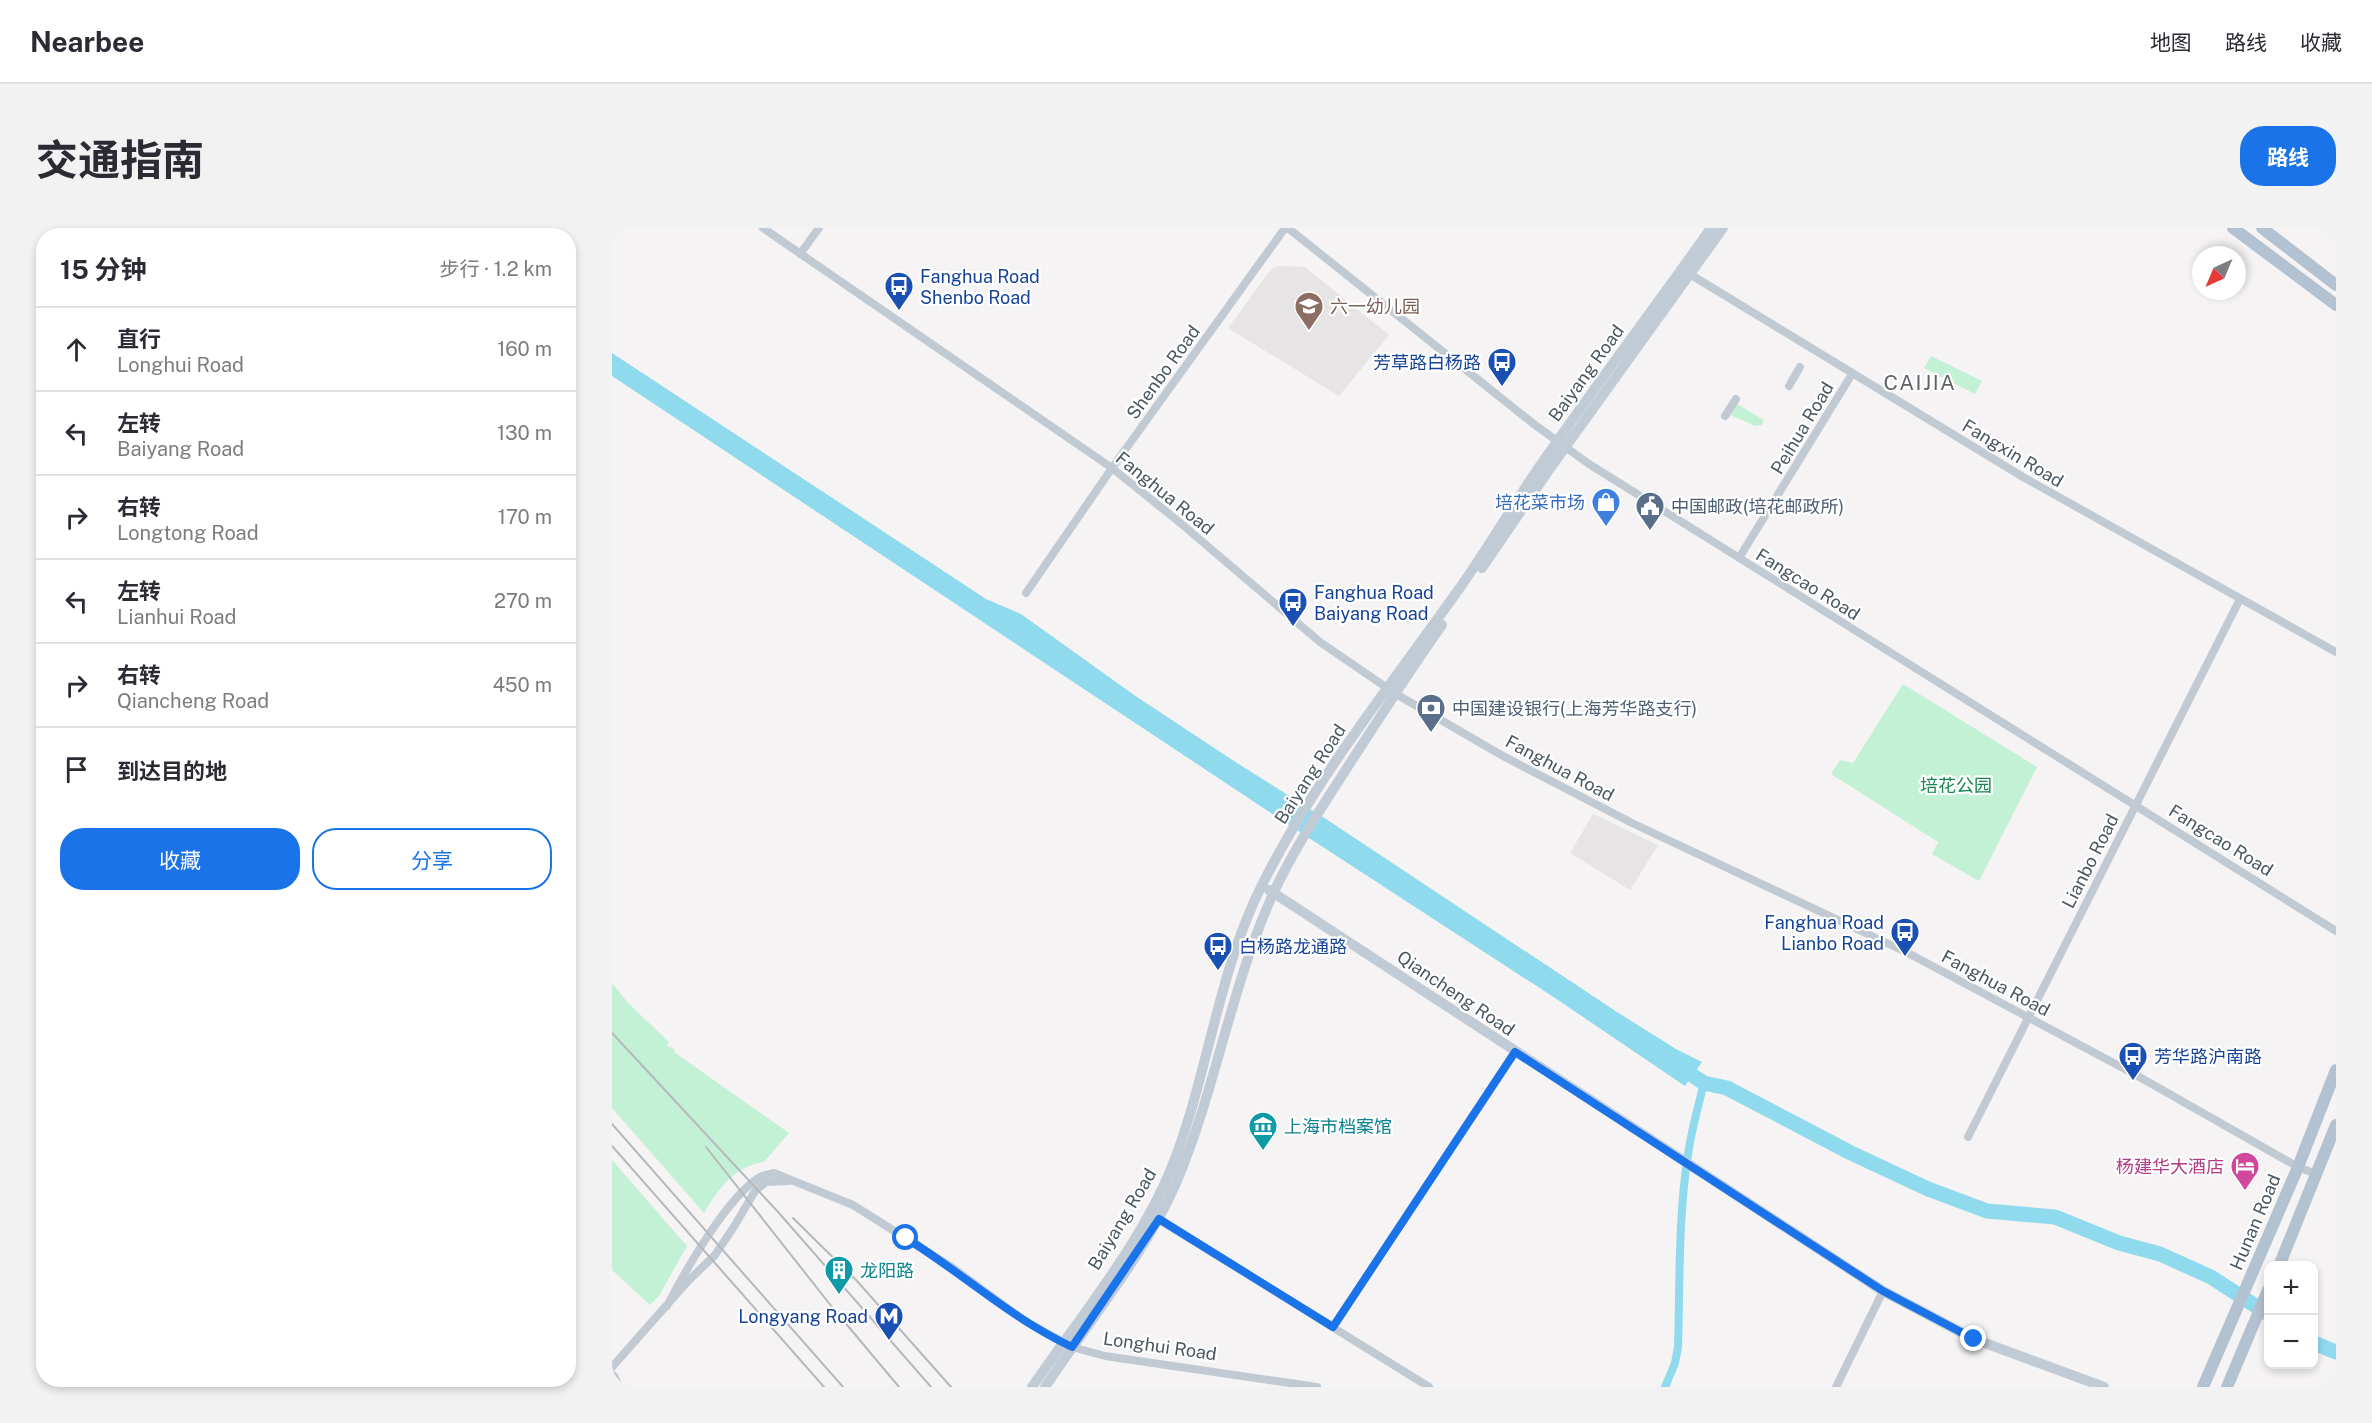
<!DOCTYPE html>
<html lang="zh">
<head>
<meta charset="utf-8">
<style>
  body { margin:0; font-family:"Public Sans","Noto Sans SC",sans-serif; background:#f2f2f3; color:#2b2b33 }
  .controls { position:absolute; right:18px; bottom:18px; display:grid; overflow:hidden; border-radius:12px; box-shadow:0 3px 9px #0003 }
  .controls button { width:54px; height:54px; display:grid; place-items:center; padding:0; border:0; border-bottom:2px solid #e1e1e2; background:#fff; color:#2b2b33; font:30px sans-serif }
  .compass { position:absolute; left:1580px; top:18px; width:54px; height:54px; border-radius:50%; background:#fff; box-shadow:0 3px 9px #0003; rotate:224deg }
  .stop { position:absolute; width:18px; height:18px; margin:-14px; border:4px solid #1a73e8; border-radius:50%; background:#fff }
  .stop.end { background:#1a73e8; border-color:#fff; box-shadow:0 2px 6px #0008 }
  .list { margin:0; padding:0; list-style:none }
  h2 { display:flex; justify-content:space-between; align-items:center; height:78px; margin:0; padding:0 24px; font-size:26px }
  h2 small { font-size:20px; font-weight:400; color:#7c7c81 }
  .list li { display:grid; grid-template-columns:39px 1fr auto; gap:18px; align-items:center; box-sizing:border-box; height:84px; padding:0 24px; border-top:2px solid #e1e1e2 }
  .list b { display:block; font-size:22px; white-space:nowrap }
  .list p { margin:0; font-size:20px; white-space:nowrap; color:#7c7c81 }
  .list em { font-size:20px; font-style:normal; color:#7c7c81 }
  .actions { display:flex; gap:12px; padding:18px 24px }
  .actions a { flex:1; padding:14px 0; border:2px solid #1a73e8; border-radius:24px; text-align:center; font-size:21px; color:#1a73e8 }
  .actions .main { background:#1a73e8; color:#fff }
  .icon { flex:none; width:33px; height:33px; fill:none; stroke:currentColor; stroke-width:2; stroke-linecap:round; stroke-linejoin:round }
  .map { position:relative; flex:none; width:1724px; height:1159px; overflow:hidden; border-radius:24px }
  header { display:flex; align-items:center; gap:36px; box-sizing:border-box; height:84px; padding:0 30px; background:#fff; border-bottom:2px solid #e1e1e2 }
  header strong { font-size:28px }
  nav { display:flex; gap:33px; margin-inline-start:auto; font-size:21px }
  .intro { display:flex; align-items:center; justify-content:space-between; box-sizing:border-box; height:144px; padding:0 36px }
  h1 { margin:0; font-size:42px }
  .button { padding:15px 27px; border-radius:24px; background:#1a73e8; color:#fff; font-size:21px; font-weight:700 }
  main { display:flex; gap:36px; padding:0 36px }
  aside { flex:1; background:#fff; border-radius:24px; box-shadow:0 3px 9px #0003 }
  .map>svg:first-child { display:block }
</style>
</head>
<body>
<header>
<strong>Nearbee</strong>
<nav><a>地图</a><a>路线</a><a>收藏</a></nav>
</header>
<div class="intro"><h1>交通指南</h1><a class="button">路线</a></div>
<main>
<aside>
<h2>15 分钟<small>步行 · 1.2 km</small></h2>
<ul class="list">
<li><svg class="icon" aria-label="ahead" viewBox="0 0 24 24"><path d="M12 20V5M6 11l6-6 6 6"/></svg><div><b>直行</b><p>Longhui Road</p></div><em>160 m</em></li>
<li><svg class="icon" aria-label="left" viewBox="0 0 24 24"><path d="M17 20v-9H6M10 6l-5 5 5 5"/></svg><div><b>左转</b><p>Baiyang Road</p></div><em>130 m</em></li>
<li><svg class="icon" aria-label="right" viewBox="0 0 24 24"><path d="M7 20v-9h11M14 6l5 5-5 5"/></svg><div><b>右转</b><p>Longtong Road</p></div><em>170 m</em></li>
<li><svg class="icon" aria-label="left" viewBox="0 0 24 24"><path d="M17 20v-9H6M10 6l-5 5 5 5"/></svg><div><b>左转</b><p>Lianhui Road</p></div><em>270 m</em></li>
<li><svg class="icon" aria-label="right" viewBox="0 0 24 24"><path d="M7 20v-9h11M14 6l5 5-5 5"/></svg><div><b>右转</b><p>Qiancheng Road</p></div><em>450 m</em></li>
<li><svg class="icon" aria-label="arrive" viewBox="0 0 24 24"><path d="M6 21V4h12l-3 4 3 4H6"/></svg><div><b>到达目的地</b></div></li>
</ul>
<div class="actions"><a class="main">收藏</a><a>分享</a></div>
</aside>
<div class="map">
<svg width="1724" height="1159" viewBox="0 0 1724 1159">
  <rect width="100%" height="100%" fill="#f5f3f3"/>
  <path fill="#e6e4e5" d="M667,38L693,39L777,107L727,168L616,100L660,40Z
    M981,586L1046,617L1018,662L958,625Z"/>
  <path fill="#c3f1d5" d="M1319,128L1370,153L1363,166L1312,140Z
    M1125,176L1152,192L1150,197L1143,198L1118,187Z
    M1291,456L1425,539L1367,653L1320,626L1326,614L1219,546L1228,532L1241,535Z
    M0,755L16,775L57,814L55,818L63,821L62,824L177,905L152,934C123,938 106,961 92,985L0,880Z
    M0,932L75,1018L47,1068L38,1077L0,1042Z"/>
  <path fill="#90daee" d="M0,125L374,371L409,386L522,467L625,535L714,591L1005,784L1064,821L1090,834L1073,858L943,770L671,593L0,148Z"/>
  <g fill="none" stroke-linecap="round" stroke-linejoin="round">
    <path stroke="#90daee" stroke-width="8" d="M1053,1159L1063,1135L1066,1119C1068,1055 1066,990 1076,927C1079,903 1086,879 1092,855"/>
    <path stroke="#90daee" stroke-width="15" d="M1063,836L1092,855L1115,860L1239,925L1316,961L1375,983L1443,989L1507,1015L1548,1026L1599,1049L1656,1086
      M1702,1115L1724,1124"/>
    <path stroke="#c1cad2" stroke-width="8" d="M151,0L500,240L566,293L708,414L784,466L891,528L1020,595L1296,725L1524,847L1686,939L1704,946
      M676,0L923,197L977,236L1724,703
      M188,26L207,0
      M1076,45L1411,249L1724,424
      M1177,158L1188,139
      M1113,188L1124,171
      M1127,330L1240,146
      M414,365L500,240L673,0
      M1356,909L1628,371
      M543,989L817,1159
      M55,1078C73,1043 115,969 148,949C152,947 157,946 162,945L241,977L341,1040L413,1093L451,1114
      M721,1099L903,824
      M460,1119L493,1128L705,1159
      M0,1139L76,1053L103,1027L123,997L143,963L154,954L177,953
      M1224,1159L1271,1063"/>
    <path stroke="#c1cbd6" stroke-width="10" d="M870,340L939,239L1111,0
      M657,662L1271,1063L1362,1111L1492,1159
      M420,1159C466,1092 528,1017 559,941C596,849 605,746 650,657C702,553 775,462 842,368C874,324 901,276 932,232C986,154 1044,78 1099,0
      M433,1159C477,1093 534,1025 565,953C604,860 619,758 661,666C683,618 714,573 742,529C771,485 799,440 830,397"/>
    <path stroke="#b3c2d1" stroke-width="12" d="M1621,0L1724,77
      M1650,0L1724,57
      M1667,1038L1724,897
      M0,1149L5,1159
      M1591,1159L1686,939L1724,842
      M1615,1159L1656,1062"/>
    <path stroke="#b5b8bd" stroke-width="2" d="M0,805L167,985L319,1159
      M0,896L231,1159
      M0,918L212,1159
      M94,919L220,1079L287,1159
      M181,990L245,1053L339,1159"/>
  </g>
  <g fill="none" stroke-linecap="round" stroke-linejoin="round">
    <path stroke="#1a73e8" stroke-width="8" d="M294,1010C350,1045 400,1091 460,1119L547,991L721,1099L903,824L1271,1063L1362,1111"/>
  </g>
  <defs>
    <g id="bus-pin" transform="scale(1.5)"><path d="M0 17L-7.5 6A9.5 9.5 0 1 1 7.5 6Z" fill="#1a4fb4" stroke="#fff"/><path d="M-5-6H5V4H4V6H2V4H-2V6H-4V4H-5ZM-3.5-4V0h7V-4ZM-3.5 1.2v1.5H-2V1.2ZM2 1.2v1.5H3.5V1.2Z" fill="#fff"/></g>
    <g id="school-pin" transform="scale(1.5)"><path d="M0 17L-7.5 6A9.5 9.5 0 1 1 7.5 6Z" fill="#8d6e63" stroke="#fff"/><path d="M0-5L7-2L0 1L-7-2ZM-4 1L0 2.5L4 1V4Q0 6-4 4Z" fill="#fff"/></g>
    <g id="shop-pin" transform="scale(1.5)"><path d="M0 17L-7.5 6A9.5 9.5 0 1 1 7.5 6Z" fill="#3f7fe0" stroke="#fff"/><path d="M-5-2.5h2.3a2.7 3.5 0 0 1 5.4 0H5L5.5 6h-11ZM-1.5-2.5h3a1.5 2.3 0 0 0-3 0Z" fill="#fff"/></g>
    <g id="civic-pin" transform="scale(1.5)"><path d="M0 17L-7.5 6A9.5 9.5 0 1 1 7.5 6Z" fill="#5c6f8a" stroke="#fff"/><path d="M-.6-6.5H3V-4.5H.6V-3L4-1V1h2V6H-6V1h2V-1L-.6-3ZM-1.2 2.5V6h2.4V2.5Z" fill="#fff"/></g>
    <g id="bank-pin" transform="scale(1.5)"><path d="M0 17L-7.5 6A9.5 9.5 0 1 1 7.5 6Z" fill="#5c6f8a" stroke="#fff"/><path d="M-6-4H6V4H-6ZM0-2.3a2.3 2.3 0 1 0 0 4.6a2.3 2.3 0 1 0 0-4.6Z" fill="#fff"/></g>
    <g id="museum-pin" transform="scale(1.5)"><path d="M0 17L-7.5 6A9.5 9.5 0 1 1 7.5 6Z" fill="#0f9aa8" stroke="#fff"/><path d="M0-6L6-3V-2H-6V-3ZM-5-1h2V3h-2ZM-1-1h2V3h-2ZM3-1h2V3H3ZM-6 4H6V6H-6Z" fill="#fff"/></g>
    <g id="hotel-pin" transform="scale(1.5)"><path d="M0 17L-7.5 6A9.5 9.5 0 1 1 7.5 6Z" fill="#d1479c" stroke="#fff"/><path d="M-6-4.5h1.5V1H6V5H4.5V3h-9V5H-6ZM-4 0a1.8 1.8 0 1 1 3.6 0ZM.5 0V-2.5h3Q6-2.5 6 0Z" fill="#fff"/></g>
    <g id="building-pin" transform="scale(1.5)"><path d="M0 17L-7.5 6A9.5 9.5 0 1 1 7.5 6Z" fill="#0f9aa8" stroke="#fff"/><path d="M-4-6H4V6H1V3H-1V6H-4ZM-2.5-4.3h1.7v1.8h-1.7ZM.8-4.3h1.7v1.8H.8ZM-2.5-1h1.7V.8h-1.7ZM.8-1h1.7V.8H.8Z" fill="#fff"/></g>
    <g id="metro-pin" transform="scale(1.5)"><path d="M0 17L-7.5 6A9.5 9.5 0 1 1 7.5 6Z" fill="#1a4fb4" stroke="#fff"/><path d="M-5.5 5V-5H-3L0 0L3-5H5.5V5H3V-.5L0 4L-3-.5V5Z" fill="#fff"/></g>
  </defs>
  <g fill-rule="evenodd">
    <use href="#bus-pin" x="287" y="58"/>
    <use href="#school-pin" x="697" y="78"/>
    <use href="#bus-pin" x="890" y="134"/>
    <use href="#shop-pin" x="994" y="274"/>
    <use href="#civic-pin" x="1038" y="278"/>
    <use href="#bus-pin" x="681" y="374"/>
    <use href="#bank-pin" x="819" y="480"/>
    <use href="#bus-pin" x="1293" y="704"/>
    <use href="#bus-pin" x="606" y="718"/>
    <use href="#bus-pin" x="1521" y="828"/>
    <use href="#museum-pin" x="651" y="898"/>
    <use href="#hotel-pin" x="1633" y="938"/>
    <use href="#building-pin" x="227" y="1042"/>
    <use href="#metro-pin" x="277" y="1088"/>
  </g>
  <g text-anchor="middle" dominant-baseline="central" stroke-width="4.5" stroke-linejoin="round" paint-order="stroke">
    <g font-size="18" fill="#164399" stroke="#fff" text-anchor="start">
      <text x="308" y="48">Fanghua Road<tspan x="308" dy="21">Shenbo Road</tspan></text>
      <text x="869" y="134" text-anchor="end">芳草路白杨路</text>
      <text x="702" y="364">Fanghua Road<tspan x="702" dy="21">Baiyang Road</tspan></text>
      <text x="1272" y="694" text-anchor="end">Fanghua Road<tspan x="1272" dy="21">Lianbo Road</tspan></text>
      <text x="627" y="718">白杨路龙通路</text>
      <text x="1542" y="828">芳华路沪南路</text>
      <text x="256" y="1088" text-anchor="end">Longyang Road</text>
    </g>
    <g font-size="18" fill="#785e54" stroke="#fff" text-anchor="start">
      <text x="718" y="78">六一幼儿园</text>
    </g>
    <g font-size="18" fill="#4a5661" stroke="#fff">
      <text transform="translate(551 144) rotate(-54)">Shenbo Road</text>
      <text transform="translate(974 145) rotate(-54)">Baiyang Road</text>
      <text transform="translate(1190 200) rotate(-59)">Peihua Road</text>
      <text transform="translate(1401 225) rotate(31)">Fangxin Road</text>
      <text transform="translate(553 265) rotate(39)">Fanghua Road</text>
      <text transform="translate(1196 356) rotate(32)">Fangcao Road</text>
      <text transform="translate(948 540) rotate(28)">Fanghua Road</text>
      <text transform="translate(698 546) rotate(-57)">Baiyang Road</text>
      <text transform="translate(1609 612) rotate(32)">Fangcao Road</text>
      <text transform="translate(1478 633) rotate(-63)">Lianbo Road</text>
      <text transform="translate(1384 755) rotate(28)">Fanghua Road</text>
      <text transform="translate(844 765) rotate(34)">Qiancheng Road</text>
      <text transform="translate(510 991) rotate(-59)">Baiyang Road</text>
      <text transform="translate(1643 994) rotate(-67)">Hunan Road</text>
      <text transform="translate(548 1118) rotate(8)">Longhui Road</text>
    </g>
    <g font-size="18" fill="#366cbe" stroke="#fff" text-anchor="end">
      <text x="973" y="274">培花菜市场</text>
    </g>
    <g font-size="18" fill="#4e5e75" stroke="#fff" text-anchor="start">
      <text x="1059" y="278">中国邮政(培花邮政所)</text>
      <text x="840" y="480">中国建设银行(上海芳华路支行)</text>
    </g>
    <g font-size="18" fill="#17864f" stroke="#fff">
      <text x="1344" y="557">培花公园</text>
    </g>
    <g font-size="18" fill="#0d838f" stroke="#fff" text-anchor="start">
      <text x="672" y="898">上海市档案馆</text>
      <text x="248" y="1042">龙阳路</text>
    </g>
    <g font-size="18" fill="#b23c85" stroke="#fff" text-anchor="end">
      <text x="1612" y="938">杨建华大酒店</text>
    </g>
    <g font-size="21" letter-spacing="1.5" fill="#5f6368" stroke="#fff">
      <text x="1308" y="154">CAIJIA</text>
    </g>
  </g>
</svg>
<div class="controls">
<button>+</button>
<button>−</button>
</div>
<svg class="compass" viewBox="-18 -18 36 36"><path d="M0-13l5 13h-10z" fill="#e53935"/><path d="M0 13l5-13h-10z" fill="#7c7c81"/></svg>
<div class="stop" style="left:294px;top:1010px"></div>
<div class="stop end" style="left:1362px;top:1111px"></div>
</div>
</main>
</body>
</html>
